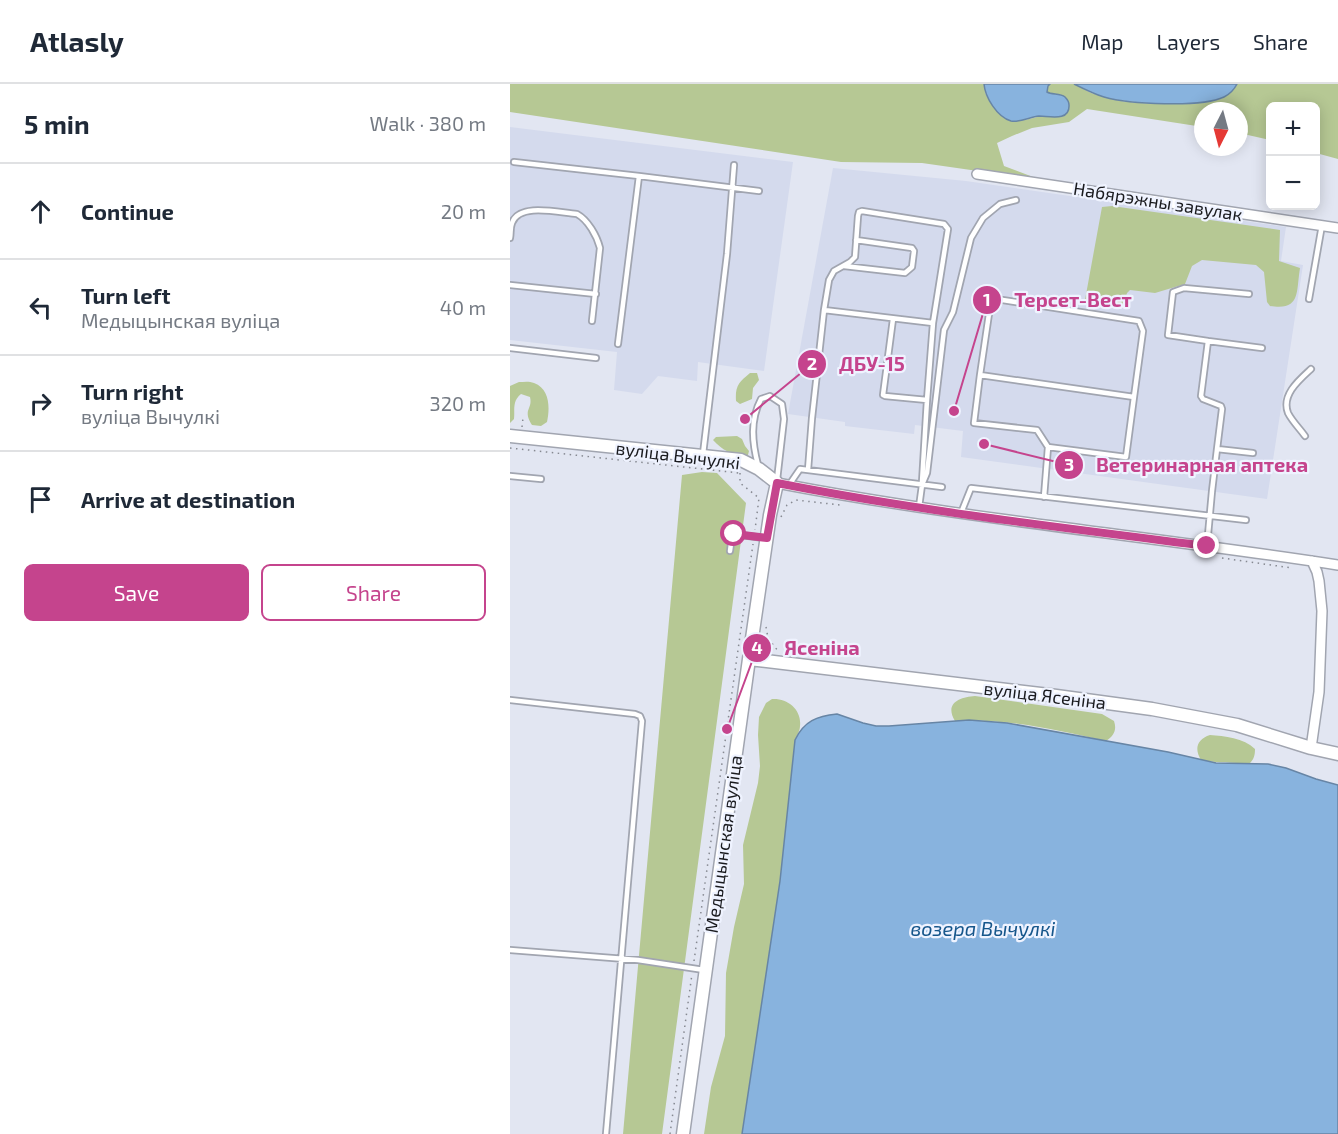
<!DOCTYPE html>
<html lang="en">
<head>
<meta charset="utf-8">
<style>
  body { margin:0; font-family:"Exo 2",sans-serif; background:#f6f6f7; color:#1f2937 }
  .controls { position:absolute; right:18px; top:18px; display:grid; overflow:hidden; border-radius:9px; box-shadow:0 3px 15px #0003 }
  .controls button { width:54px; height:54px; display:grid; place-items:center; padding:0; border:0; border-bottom:2px solid #e0e1e3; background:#fff; color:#1f2937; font:30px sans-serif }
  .compass { position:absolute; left:684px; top:18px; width:54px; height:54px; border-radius:50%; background:#fff; box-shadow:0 3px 15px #0003; rotate:186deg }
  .stop { position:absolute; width:18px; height:18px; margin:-14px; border:4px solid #c5448d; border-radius:50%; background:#fff }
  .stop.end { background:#c5448d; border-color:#fff; box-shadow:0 2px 6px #0008 }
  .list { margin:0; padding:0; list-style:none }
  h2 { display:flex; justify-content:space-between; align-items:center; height:78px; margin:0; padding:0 24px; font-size:26px }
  h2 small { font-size:20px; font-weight:400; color:#747a83 }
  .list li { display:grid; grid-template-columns:39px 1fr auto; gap:18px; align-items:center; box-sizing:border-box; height:96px; padding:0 24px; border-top:2px solid #e0e1e3 }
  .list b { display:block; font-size:22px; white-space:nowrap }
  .list p { margin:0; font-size:20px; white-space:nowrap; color:#747a83 }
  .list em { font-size:20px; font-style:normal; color:#747a83 }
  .actions { display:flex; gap:12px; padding:18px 24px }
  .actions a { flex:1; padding:14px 0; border:2px solid #c5448d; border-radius:9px; text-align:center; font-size:21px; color:#c5448d }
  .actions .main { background:#c5448d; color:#fff }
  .icon { flex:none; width:33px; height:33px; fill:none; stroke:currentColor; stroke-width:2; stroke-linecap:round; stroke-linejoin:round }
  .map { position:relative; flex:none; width:828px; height:1050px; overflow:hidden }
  header { display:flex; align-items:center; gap:36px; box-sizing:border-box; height:84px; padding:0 30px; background:#fff; border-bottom:2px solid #e0e1e3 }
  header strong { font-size:28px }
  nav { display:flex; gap:33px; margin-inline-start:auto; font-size:21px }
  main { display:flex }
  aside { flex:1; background:#fff }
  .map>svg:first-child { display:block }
</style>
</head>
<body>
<header>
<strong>Atlasly</strong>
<nav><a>Map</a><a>Layers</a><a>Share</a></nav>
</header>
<main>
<aside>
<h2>5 min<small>Walk · 380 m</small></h2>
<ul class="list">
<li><svg class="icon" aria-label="ahead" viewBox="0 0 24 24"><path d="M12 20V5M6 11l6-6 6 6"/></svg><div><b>Continue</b></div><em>20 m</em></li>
<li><svg class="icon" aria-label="left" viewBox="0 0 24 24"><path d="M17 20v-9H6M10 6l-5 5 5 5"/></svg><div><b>Turn left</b><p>Медыцынская вуліца</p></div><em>40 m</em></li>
<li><svg class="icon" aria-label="right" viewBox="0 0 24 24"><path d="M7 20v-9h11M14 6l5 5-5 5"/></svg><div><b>Turn right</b><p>вуліца Вычулкі</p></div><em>320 m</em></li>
<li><svg class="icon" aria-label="arrive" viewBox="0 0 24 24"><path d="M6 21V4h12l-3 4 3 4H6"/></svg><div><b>Arrive at destination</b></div></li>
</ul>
<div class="actions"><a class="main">Save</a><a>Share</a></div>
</aside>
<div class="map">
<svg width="828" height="1050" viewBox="0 0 828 1050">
  <rect width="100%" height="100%" fill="#e2e6f2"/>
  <path fill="#d4daed" d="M0,43L283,78L254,287L188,278L187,297L148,292L132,310L104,306L107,268L0,256Z
    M323,84L456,97L776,143L771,177L793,181L757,415L451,373L453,347L405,341L404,350L335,342V338L278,330Z"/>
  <path fill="#b6c894" d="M0,0H474L476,11L487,27L515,36L531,32L548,33L550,11L539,10L537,8L538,2L540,0H564L581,9L611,17L630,19L675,20L702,17L713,14L724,5L727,0H828V75L806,69V22H760V56L729,49V27H693V43L577,25L559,38L522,44L502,52L487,59L494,82L531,96L412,79L331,78L0,28Z
    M602,122L770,146L769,177L790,184C786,208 791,227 760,222L757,218L754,188L746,181L692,176L682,182L675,200L645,209L620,206L617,209L614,220L609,222L579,218L575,216L592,123Z
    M240,289H247L249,296L243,304L242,315L230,320L226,317C225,302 229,298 240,289Z
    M9,298C14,298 19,297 24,299C40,305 40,324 37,338L31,342L22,341C12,325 23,326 20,313L11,310C2,317 5,326 4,335L0,339V302Z
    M227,352L232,355L235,362L239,367L238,371C223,372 213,367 203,356L206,353Z
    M192,388L207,389L236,419L152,1050H113L172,391Z
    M465,612L592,630L604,637C607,646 604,652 596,657C547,646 496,634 445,637C434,619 450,613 465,612Z
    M262,615C278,614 292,626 290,642C290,647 287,651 285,656L270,797L232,1050H194L201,1003L215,952L216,889L224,843L234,800L233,761L248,699L250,682L248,651L249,633L256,619Z
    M700,651C714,652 734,654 745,665C745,671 744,675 740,679C723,679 708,679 691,676C684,665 687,655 700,651Z"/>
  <path fill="#88b3de" stroke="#6785a5" stroke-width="1.5" d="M474,0H540L538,2L537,8C542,11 550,9 555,13C557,15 559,18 559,21C560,38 539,32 529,32C520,33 510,39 501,37C487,33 475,13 474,0Z
    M564,0H727C724,6 720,10 714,13C691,24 619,20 594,13C584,10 574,5 564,0Z
    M327,630L353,639L366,642H379L459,636L497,639L658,668L706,679L758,680L776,684L806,695L828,701V1050H232L270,797L285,656C294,637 307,632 327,630Z"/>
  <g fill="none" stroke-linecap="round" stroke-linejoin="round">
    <g stroke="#a1a5b0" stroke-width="8">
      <path id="service" d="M4,78L129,92
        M0,154C1,149 0,144 2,139C9,118 50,129 67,130C78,136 87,152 90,164L82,237
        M334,182L395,189L402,183L404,167L402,164L346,156
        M0,201L86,210
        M799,215L812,141
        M314,226L423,239
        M383,235L373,311L375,312L417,316L412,398
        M698,257L752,264
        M108,260L129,92L249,107
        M0,264L86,274
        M470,291L480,223L486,215L629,237L633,247L624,313
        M795,352C790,345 782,337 778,329C771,311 789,296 801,285
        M707,365L712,325L711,322L693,315L691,312L698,257L658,251L663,208L674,204L739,210
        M193,370L217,170L224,81
        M248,381C242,358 240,336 251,315L260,312L272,320L274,335L267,396
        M298,386L302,334L314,226L319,196L324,187L340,178L345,173L348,132L349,128L352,127L434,140L438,145L423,239L417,316
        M0,392L31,395
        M279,401L290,385L432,403
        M534,413L538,363L616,373L624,313L470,291L464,339L527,346L538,363
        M409,423L412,401L417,389L434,246L443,228L461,154L473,134L490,120L506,116
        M451,429L461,404L736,436
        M697,462L702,407L707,365L743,369
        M220,467L222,452L223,450L254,454
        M0,616L125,630L130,632L132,637L96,1050
        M0,866L128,876L194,886"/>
    </g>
    <g stroke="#a1a5b0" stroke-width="12">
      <path id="minor" d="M467,90L828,144
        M267,399C453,435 641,452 828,481
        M801,664L809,608L812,527L809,497L807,488L802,477"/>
    </g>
    <g stroke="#a1a5b0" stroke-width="15">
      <path id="tertiary" d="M0,352L231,376L249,385L267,399L260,431L239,575L173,1050
        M239,575L539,611L642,625L727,641L801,664L828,670"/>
    </g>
    <path stroke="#868991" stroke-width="1.5" stroke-dasharray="1.5 4.5" stroke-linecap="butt" d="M12,343L13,334
      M0,364L229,389
      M230,389V399L249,414L245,446
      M271,433L277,421L286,416L330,421
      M712,474L782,484
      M256,543L258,554L268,567
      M184,877L243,460
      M160,1050L182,890"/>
    <use href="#service" stroke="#fff" stroke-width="4.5"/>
    <use href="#minor" stroke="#fff" stroke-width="9"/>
    <use href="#tertiary" stroke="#fff" stroke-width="12"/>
  </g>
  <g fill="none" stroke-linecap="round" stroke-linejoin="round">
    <path stroke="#c5448d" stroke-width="8" d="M224,450L257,454L267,399C409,427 554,444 697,462"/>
  </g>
  <g text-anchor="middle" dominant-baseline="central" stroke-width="4.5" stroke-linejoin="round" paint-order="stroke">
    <g font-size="18" fill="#1a1b1f" stroke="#eff3ff">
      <text transform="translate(648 117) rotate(9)">Набярэжны завулак</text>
      <text transform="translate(168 371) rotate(7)">вуліца Вычулкі</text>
      <text transform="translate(535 611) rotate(7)">вуліца Ясеніна</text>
      <text transform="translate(213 760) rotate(-82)">Медыцынская вуліца</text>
    </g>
    <g font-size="20" font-style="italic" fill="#16568b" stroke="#eff3ff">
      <text x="473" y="844">возера Вычулкі</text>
    </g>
  </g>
  <path fill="none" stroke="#c5448d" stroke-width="2" d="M444 327L477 216M235 335L302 280M474 360L559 381M217 645L247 564"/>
  <g fill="#c5448d" stroke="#eff3ff" stroke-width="2">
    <circle cx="444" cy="327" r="6"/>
    <circle cx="235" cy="335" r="6"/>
    <circle cx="474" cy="360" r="6"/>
    <circle cx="217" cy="645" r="6"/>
    <circle cx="477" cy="216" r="15"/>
    <circle cx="302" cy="280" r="15"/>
    <circle cx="559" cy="381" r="15"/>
    <circle cx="247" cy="564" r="15"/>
  </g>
  <g font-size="18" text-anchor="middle" font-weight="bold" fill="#fff">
    <text x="477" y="222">1</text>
    <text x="302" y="286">2</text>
    <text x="559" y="387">3</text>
    <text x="247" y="570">4</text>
  </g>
  <g font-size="20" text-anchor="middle" font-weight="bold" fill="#c5448d" stroke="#eff3ff" stroke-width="4.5" stroke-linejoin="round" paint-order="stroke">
    <text x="563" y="223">Терсет-Вест</text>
    <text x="362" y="287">ДБУ-15</text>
    <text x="692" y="388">Ветеринарная аптека</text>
    <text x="312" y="571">Ясеніна</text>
  </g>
</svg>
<div class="controls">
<button>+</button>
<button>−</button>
</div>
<svg class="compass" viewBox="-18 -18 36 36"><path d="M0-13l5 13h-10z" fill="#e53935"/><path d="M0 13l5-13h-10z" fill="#747a83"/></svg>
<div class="stop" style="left:224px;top:450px"></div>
<div class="stop end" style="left:697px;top:462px"></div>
</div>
</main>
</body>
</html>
